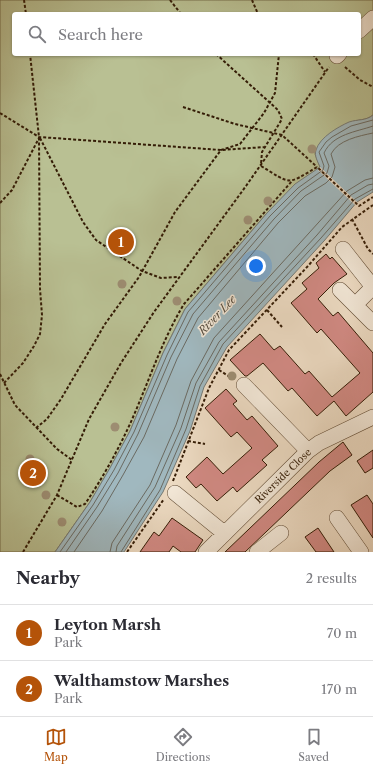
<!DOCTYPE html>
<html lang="en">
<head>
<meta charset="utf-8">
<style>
  body { margin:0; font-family:"Libre Caslon Text",serif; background:#f7f7f7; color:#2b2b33 }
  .you { position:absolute; left:256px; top:266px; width:14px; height:14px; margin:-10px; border:3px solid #fff; border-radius:50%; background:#1a73e8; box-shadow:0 0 0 6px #1a73e833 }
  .badge { display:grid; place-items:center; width:26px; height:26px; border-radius:50%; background:#b45309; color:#fff; font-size:13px; font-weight:700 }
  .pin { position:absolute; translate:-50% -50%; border:2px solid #fff; box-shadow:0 1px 4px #0006 }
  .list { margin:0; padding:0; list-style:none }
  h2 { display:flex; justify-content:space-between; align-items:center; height:52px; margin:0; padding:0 16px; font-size:17px }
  h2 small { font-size:13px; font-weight:400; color:#7c7c81 }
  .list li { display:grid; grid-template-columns:26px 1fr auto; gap:12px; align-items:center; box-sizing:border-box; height:56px; padding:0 16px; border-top:1px solid #e1e1e2 }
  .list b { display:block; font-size:15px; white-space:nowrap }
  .list p { margin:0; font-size:13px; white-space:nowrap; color:#7c7c81 }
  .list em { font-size:13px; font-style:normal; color:#7c7c81 }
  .icon { flex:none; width:22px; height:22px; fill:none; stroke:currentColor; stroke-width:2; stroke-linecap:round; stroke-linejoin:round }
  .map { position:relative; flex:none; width:373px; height:552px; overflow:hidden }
  .search { position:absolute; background:#fff; box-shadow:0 1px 3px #0004; left:12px; right:12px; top:12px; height:44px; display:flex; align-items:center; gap:10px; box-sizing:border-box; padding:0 14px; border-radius:4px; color:#7c7c81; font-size:15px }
  .sheet { height:164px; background:#fff }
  nav { display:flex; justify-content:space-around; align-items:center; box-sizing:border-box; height:56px; border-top:1px solid #e1e1e2; background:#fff; font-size:11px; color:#7c7c81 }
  nav a { display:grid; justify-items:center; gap:2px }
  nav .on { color:#b45309 }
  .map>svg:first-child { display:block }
</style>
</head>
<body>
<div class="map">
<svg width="373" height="552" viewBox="0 0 373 552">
  <rect width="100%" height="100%" fill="#eddbc3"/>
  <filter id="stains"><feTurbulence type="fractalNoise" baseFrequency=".005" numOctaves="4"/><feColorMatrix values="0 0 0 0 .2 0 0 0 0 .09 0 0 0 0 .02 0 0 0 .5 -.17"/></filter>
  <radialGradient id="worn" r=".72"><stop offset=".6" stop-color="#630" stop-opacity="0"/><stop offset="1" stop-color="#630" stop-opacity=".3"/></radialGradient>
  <path fill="#b9c093" stroke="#766e4c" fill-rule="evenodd" d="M0,0H373V115C366,121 357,119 349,123C340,127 316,144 315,154L320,167L267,213L185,309L163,353L130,431L110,468L90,502L55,552H0ZM14,14H359V54H14Z"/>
  <path fill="#a0b8bf" stroke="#757a75" d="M373,115V192L357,202L324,241L227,347L204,387L190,431L163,492L124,552H55L90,502L110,468L130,431L163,353L185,309L267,213L295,184L320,167C318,162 314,156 316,150C320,137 338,127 349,122C358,119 366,121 373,115Z"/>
  <path fill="#eddbc3" d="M320,167L357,202L355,205L318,170Z"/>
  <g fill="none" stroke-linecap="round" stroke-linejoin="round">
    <path stroke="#6a6a62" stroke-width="1" d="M60,552L93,505L114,470L134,432L167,355L188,312L270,216L298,188L323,170L324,166L319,152L326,142L332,137L351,126L373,120
      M66,552L97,507L118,473L138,434L171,357L193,314L274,219L301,191L327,173L329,166L324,153C333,134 356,132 373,126
      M74,552L102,511L123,475L144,437L177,359L198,318L278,223L305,196L326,183L332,177L335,167L331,154C338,140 359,136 373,133
      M110,552L112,543L150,485L176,425L191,381L214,338L347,191L365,180L373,178
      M116,552L117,546L155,487L181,428L196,383L219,342L317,235L351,195L368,185L373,184
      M121,552L160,490L186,429L200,386L223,344L321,238L355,199L373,189"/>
  </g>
  <path fill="#d28a84" stroke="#341c06" d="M326,254L330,259L332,257L347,274L334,283L318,299L333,316L338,312L373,353V392L346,416L334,401L317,416L292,388L288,391L263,363L247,376H245L230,360L260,334L274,350L280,346L305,374L309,371L332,397L360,373L321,329L317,333L291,303L307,289L302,283L319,268L316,263Z
    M226,389L237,401L233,404L247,420L252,416L278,446L262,460L267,465L237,492L233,487L217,501L201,484L196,488L186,477L207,457L223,474L252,448L237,432L231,437L205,408Z
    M343,442L352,455L330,471L245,552H225L319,462Z
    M373,450V468L365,473L357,461Z
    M367,495L373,504V538L351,505Z
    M172,518L203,540L195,552H181L173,546L169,552H140L154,532L159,536Z
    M318,528L334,552H316L305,537Z"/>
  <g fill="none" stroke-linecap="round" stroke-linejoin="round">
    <g stroke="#624c35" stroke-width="16">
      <path id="minor" d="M359,31L373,18
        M337,56L339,54
        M343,249L373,287L355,305
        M340,290L373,323
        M244,385L308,451
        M175,493L224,533
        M337,518L361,552
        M206,552L308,451L319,443L373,417
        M257,552L281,533"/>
    </g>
    <path stroke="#341c06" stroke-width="2" stroke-dasharray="3 2" stroke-linecap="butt" d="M24,0L26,14
      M170,0L181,14
      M252,0L258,14
      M216,54L278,110L282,119L262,152L261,164
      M313,54L325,72
      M345,67L360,80L373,87
      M183,107L235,124L282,135L317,167
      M0,113L39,137L221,150L265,147
      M40,138L83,222L96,240L142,271L161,278L178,277
      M261,166C291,184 286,186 317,167L359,206L373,197
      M0,203L12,190L39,138
      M352,219L368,249L373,254
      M267,310L282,327
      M219,370L233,379
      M0,374L15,405L57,449L72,460
      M4,383L23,363L34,346L40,334L42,315L40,289L39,137L30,54
      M36,428L47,419L61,399L105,324L139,277L175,212L221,150L240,144L264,113L275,93L279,54
      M188,441L205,444
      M173,481L209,388L229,350L308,266L342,227L373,205
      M57,495L77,507L85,504C102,479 117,452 130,424C148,384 161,342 184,304L292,181
      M23,552L57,495L89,419L121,363L154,312L246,186L329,67
      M127,552L164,499"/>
    <use href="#minor" stroke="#f3e8d8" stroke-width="15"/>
  </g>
  <g fill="#9d8d72">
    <circle cx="312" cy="149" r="4.5"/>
    <circle cx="268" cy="201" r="4.5"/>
    <circle cx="248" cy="220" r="4.5"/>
    <circle cx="122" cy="284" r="4.5"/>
    <circle cx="177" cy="301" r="4.5"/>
    <circle cx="232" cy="376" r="4.5"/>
    <circle cx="115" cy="427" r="4.5"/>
    <circle cx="30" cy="459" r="4.5"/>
    <circle cx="46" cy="495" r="4.5"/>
    <circle cx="62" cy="522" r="4.5"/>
  </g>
  <g text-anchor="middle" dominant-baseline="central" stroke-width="3" stroke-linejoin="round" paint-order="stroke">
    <g font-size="10" fill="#341c06" stroke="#f3e8d8">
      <text transform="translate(283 476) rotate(-44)">Riverside Close</text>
    </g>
    <g font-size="11" font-style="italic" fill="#544b3e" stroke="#f3e8d8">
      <text transform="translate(217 315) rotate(-47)">River Lee</text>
    </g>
  </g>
  <rect width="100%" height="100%" filter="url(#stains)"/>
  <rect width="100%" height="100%" fill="url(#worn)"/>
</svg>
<div class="you"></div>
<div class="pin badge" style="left:121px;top:242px">1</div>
<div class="pin badge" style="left:33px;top:473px">2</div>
<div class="search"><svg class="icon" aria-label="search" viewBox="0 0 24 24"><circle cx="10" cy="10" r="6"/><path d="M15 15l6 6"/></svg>Search here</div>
</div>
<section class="sheet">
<h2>Nearby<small>2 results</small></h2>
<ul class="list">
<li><span class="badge">1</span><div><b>Leyton Marsh</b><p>Park</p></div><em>70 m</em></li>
<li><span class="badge">2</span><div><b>Walthamstow Marshes</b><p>Park</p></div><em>170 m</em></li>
</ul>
</section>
<nav>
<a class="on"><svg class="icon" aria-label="map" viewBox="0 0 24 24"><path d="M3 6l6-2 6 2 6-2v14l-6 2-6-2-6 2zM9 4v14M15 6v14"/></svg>Map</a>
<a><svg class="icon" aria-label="directions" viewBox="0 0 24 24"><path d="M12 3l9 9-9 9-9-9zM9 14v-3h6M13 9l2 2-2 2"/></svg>Directions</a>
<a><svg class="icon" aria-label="saved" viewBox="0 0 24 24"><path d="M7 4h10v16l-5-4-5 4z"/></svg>Saved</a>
</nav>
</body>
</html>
